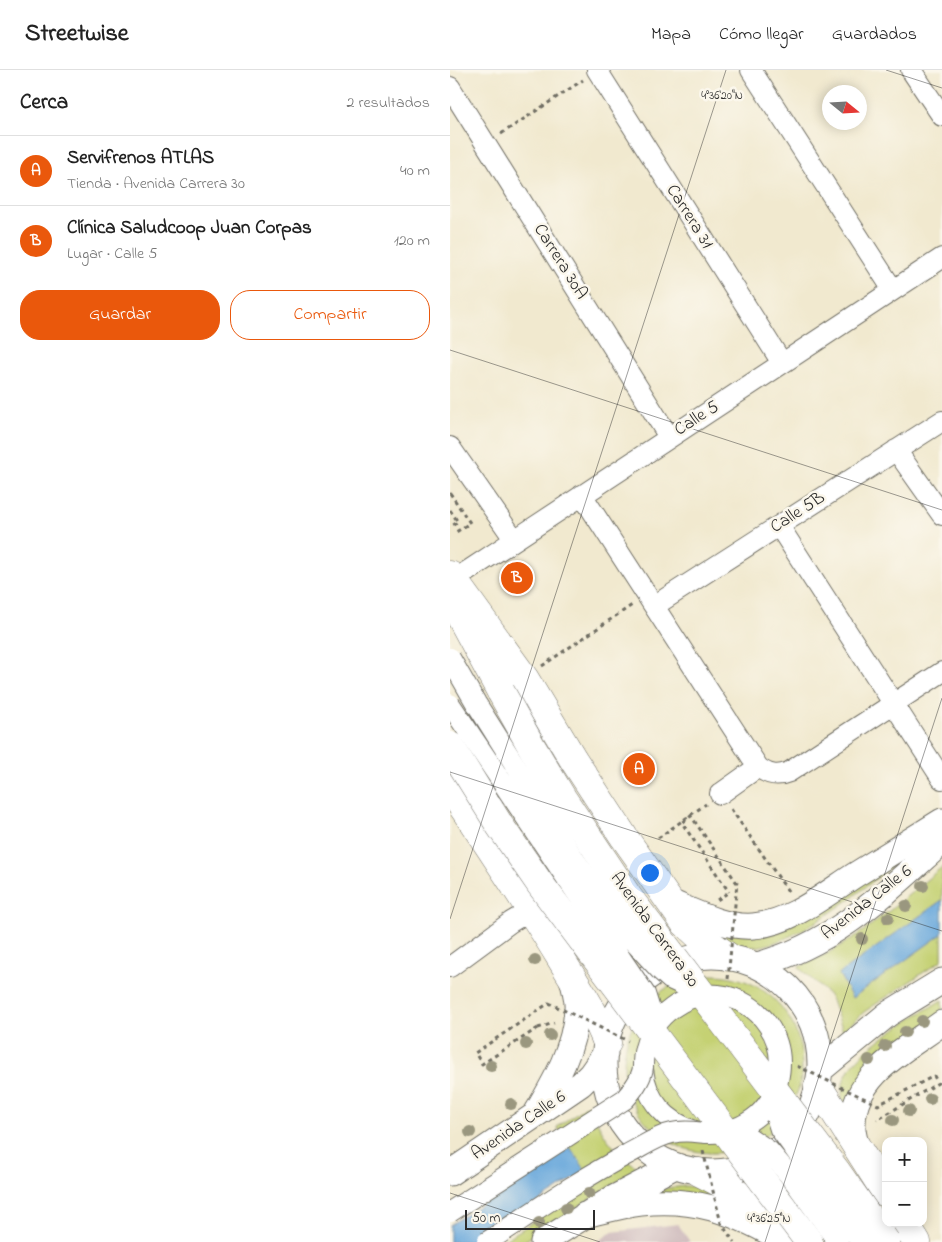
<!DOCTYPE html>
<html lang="es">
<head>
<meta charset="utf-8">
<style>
  body { margin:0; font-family:"Indie Flower",sans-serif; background:#f6f6f6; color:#222 }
  .controls { position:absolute; right:15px; bottom:15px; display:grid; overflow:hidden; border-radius:10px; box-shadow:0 2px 12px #0003 }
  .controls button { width:45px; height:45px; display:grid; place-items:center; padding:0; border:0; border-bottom:1px solid #e0e0e0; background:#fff; color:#222; font:25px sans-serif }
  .compass { position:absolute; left:372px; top:15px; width:45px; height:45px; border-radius:50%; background:#fff; box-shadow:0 2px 12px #0003; rotate:108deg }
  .scale { position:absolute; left:15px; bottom:12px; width:130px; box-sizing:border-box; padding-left:5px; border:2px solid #2b2b2b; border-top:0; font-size:14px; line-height:18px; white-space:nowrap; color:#2b2b2b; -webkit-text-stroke:4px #fbf7ec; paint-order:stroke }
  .you { position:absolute; left:199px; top:802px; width:18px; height:18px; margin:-12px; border:4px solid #fff; border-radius:50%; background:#1a73e8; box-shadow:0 0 0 8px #1a73e833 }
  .badge { display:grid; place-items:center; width:32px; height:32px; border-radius:50%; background:#ea580c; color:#fff; font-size:16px; font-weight:700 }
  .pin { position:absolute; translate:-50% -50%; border:2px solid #fff; box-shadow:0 1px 5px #0006 }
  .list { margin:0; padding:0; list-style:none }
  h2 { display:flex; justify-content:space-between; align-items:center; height:65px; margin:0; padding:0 20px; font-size:21px }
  h2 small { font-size:16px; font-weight:400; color:#767676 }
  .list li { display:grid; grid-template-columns:32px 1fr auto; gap:15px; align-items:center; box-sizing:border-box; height:70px; padding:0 20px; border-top:1px solid #e0e0e0 }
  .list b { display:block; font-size:19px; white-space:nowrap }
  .list p { margin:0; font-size:16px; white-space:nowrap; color:#767676 }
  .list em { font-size:16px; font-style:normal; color:#767676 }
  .actions { display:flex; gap:10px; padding:15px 20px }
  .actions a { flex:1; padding:11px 0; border:1px solid #ea580c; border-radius:20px; text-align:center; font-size:18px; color:#ea580c }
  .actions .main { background:#ea580c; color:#fff }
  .map { position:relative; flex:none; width:492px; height:1172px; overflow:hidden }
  header { display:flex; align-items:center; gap:30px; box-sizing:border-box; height:70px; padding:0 25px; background:#fff; border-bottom:1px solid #e0e0e0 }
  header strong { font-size:24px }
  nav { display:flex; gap:28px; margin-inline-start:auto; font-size:18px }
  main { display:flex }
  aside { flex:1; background:#fff }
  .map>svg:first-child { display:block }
</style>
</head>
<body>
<header>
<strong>Streetwise</strong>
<nav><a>Mapa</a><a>Cómo llegar</a><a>Guardados</a></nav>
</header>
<main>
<aside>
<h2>Cerca<small>2 resultados</small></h2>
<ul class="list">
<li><span class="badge">A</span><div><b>Servifrenos ATLAS</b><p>Tienda · Avenida Carrera 30</p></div><em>40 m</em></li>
<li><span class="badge">B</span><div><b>Clínica Saludcoop Juan Corpas</b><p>Lugar · Calle 5</p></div><em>120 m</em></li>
</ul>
<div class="actions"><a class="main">Guardar</a><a>Compartir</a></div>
</aside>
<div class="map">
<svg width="492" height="1172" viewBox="0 0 492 1172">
  <rect width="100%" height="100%" fill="#fbf7ec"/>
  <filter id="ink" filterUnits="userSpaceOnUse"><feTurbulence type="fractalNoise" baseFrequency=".02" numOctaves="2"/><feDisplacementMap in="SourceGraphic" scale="10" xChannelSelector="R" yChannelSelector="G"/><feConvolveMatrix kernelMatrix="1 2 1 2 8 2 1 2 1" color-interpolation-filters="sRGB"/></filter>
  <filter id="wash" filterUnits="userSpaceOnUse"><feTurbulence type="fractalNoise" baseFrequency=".0096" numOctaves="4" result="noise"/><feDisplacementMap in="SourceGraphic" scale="20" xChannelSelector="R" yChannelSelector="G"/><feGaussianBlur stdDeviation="1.12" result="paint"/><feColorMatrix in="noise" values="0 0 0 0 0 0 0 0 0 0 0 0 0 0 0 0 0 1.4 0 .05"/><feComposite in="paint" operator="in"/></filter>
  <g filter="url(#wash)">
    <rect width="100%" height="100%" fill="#f1e9cf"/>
    <path fill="#d2bfc0" d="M228,1154L240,1172H147L162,1162Z"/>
    <path fill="#c5d173" stroke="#787e4f" d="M463,778C427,808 349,876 302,877C286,877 273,870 260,862L300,864Z
      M492,797V830L389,904L402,928L492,864V890L414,942L393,961L381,928L374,920L348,897C403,876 447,834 492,797Z
      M174 994a89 89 0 1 1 178 0a89 89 0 1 1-178 0Z
      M492,930V945L399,1033L391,1034C392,1025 392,1014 395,1007C410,976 463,948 492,930Z
      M139,1034C151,1063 162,1080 188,1098L73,1172H52L143,1113L107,1057Z
      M235,1116L257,1118L292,1137L200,1126L212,1119Z"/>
    <path fill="#68a7db" stroke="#4a6983" d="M492,830V864L402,928L389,904Z
      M120,1077L136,1101L26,1172H0V1155Z"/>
  </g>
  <g filter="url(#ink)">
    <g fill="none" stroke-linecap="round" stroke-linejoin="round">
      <g stroke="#706e64" stroke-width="22">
        <path id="minor" d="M147,0L332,293
          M301,0L443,220
          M461,0L492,46
          M0,17L219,367
          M0,377L64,469
          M446,380L492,445
          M132,425L308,697C318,705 327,707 339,702L492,602
          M329,456L492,709
          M4,510L492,188
          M204,536L492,351
          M270,724L308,697
          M0,897L61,852L81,840
          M193,999C196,1030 216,1052 245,1061"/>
      </g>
      <g stroke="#706e64" stroke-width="27">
        <path id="major" d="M220,832C246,843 275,858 303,856C341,853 374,825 405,805C434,787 463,769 492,751
          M154 994a108 108 0 1 1 216 0a108 108 0 1 1-216 0Z
          M307,895C385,874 434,824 492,772
          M370,1000L438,944L492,911
          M87,1042C106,1010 125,977 127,939C128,929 124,918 122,908
          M406,1076C405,1069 402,1061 403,1053C404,1004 457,979 492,953
          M0,1103L131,1014L141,1004L155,984
          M135,1145C153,1141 172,1135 191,1133C243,1127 282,1141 326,1166
          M93,1172L160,1130L225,1096"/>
      </g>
      <g stroke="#706e64" stroke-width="29">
        <path id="highway" d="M0,505L75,609L123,689L174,767L234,852L250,867L279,887
          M4,535L51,622
          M0,718C38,775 76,831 111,889C127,916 146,943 157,973
          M368,1016L436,1123
          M249,1102C271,1113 293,1124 310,1144C317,1153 323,1163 330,1172
          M455,1153L467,1172"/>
      </g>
      <path stroke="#706e64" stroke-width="3" stroke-dasharray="4 4" stroke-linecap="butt" d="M51,64L133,10
        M0,423L20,453L6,462
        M0,440L8,452L0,457
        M92,596L182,535
        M281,739L340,824
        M208,768L256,734
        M267,830L279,822
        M88,958L104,953"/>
      <use href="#minor" stroke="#fff" stroke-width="20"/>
      <use href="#major" stroke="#fff" stroke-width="25"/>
      <use href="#highway" stroke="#fff" stroke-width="28"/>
      <g stroke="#706e64" stroke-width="22" stroke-linecap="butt">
        <path id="minor-bridge" d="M0,588L26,633L125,790L183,871L210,900L220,909L248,922
          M0,634L111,800L195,924L202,946V960
          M325,1021V1043L330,1059L411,1172
          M272,1062L300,1068L319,1081L344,1111L388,1172
          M0,1142L175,1029C182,1021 192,1009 193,997C193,991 193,985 195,978C203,945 234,923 268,925C288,927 307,938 318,955C337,982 333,1022 308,1045C294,1057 275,1064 256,1063C245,1062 234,1060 222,1063C207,1066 192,1077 178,1084C129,1110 83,1142 37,1172"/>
      </g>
      <g stroke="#706e64" stroke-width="29" stroke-linecap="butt">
        <path id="highway-bridge" d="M51,622L83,679L113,729L179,828L387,1102L436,1172
          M0,676L50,756L90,814L359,1172"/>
      </g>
      <path stroke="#706e64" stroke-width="3" stroke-dasharray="4 4" stroke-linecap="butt" d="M278,909L287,813L241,746L232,753L279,822
        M88,958L32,994L25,983L99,933L178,971
        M347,996L428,1035L484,1006L488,1013L427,1050
        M253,1081L271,1153L284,1172"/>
      <use href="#minor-bridge" stroke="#fff" stroke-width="20"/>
      <use href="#highway-bridge" stroke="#fff" stroke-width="28"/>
    </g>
    <g fill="#9a977f">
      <circle cx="473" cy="816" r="6"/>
      <circle cx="456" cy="836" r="6"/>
      <circle cx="438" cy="848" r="6"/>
      <circle cx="412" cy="869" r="6"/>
      <circle cx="85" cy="890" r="6"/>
      <circle cx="472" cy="951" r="6"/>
      <circle cx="455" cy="962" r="6"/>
      <circle cx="100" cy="965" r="6"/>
      <circle cx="76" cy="974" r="6"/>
      <circle cx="435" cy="976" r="6"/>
      <circle cx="419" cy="990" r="6"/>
      <circle cx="41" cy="996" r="6"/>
      <circle cx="480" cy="1029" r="6"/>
      <circle cx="61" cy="1034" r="6"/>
      <circle cx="459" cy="1041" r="6"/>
      <circle cx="443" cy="1050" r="6"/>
      <circle cx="20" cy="1062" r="6"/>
      <circle cx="139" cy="1123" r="6"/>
      <circle cx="116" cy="1138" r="6"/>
      <circle cx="89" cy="1153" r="6"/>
    </g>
  </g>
  <path fill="none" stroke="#2b2b2b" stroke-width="1" stroke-opacity="0.45" d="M436,0L492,18M0,280L492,440M0,702L492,861M0,849L276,0M0,1123L150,1172M315,1172L492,628"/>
  <g text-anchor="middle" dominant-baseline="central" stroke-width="5" stroke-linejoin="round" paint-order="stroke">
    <g font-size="18" fill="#2b2b2b" stroke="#fbf7ec">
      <text transform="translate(239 147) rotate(58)">Carrera 31</text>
      <text transform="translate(110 192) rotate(58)">Carrera 30A</text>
      <text transform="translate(247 349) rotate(-33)">Calle 5</text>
      <text transform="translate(348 443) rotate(-33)">Calle 5B</text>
      <text transform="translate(417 833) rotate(-38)">Avenida Calle 6</text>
      <text transform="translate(204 860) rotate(54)">Avenida Carrera 30</text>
      <text transform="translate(69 1056) rotate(-34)">Avenida Calle 6</text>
    </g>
  </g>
  <g font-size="12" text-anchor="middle" fill="#2b2b2b" stroke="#fbf7ec" stroke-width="5" stroke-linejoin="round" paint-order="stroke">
    <text x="272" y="29">4°36'20"N</text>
    <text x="319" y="1152">4°36'25"N</text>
  </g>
</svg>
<div class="controls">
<button>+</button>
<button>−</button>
</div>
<svg class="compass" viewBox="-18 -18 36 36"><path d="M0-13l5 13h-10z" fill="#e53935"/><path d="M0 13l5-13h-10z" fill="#767676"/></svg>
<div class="scale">50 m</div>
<div class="you"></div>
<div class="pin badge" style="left:189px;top:699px">A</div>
<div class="pin badge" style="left:67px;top:508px">B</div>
</div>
</main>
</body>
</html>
